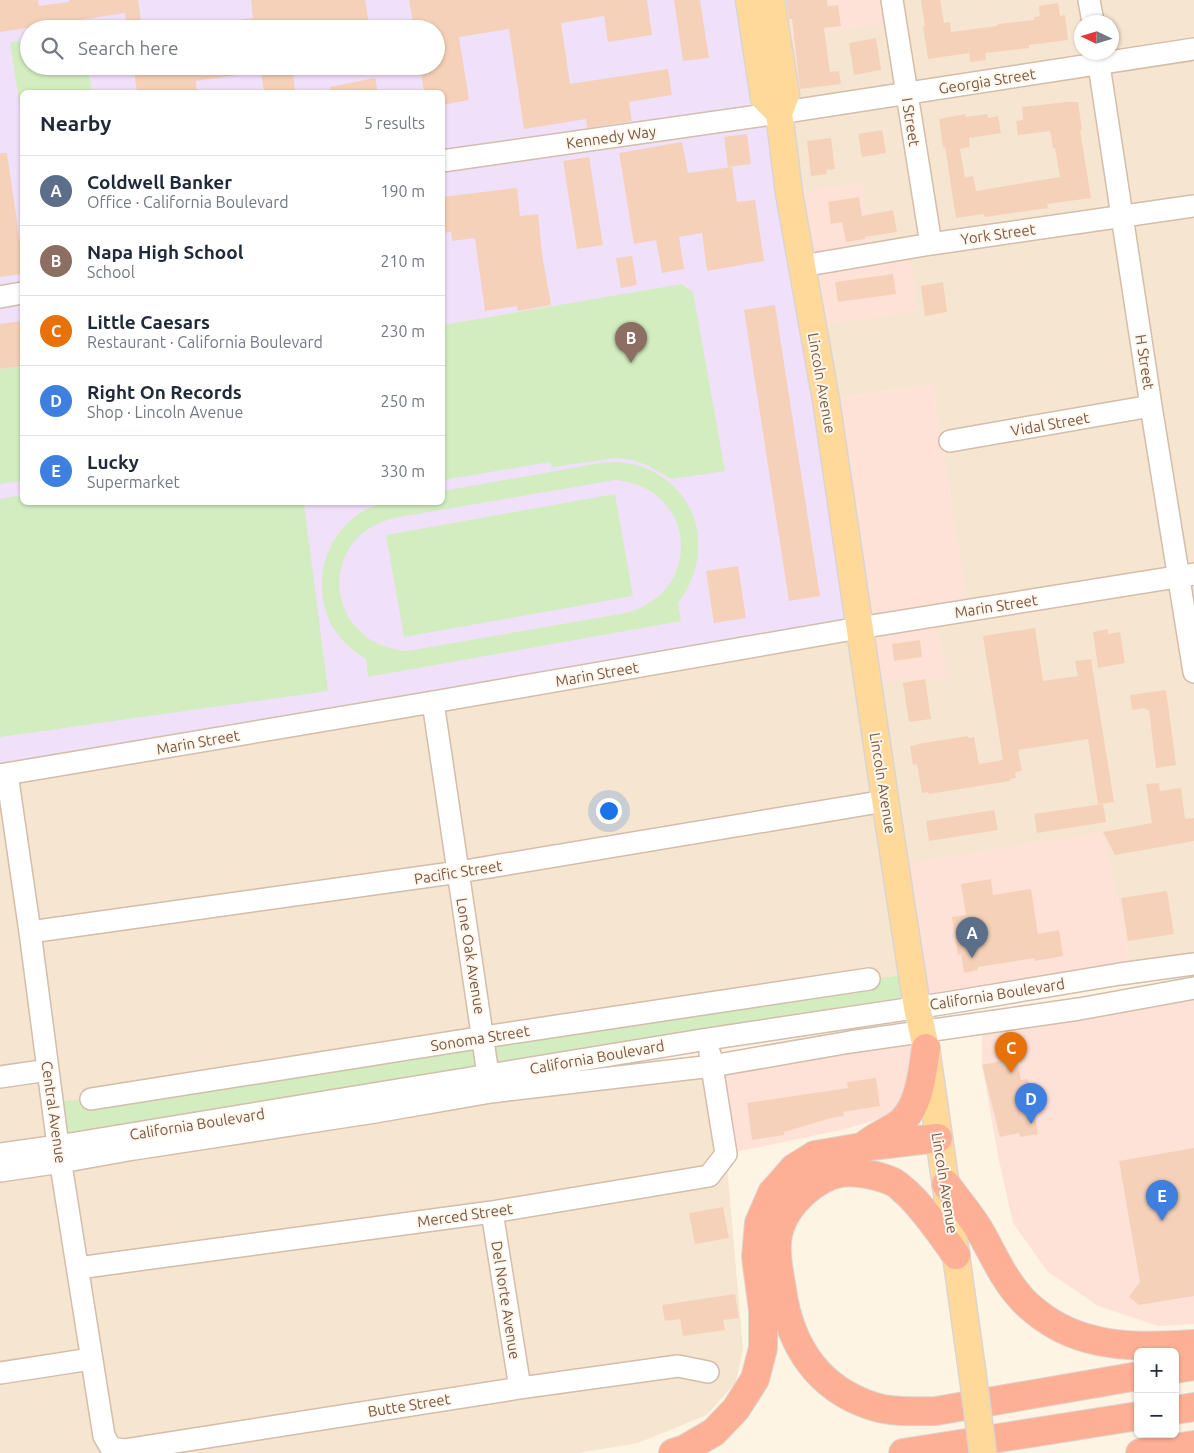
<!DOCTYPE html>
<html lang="en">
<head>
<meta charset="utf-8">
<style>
  body { margin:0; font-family:Ubuntu,sans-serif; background:#f6f6f7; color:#1f2937 }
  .controls { position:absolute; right:15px; bottom:15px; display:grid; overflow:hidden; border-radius:8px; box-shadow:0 1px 4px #0004 }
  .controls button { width:45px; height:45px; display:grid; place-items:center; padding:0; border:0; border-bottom:1px solid #e0e1e3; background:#fff; color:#1f2937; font:25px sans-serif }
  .compass { position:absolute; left:1074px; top:15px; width:45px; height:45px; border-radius:50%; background:#fff; box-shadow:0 1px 4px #0004; rotate:274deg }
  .you { position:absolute; left:608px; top:810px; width:18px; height:18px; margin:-12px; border:4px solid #fff; border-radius:50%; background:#1a73e8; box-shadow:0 0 0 8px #1a73e833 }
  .badge { display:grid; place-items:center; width:32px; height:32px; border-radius:50%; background:#111827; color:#fff; font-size:16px; font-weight:700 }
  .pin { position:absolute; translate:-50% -41px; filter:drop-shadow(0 1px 2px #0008) }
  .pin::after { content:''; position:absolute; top:26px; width:18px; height:15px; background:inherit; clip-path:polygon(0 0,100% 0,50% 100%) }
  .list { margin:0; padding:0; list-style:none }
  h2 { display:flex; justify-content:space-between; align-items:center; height:65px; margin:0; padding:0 20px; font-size:21px }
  h2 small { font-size:16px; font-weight:400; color:#747a83 }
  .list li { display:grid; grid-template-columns:32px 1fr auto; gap:15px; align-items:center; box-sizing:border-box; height:70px; padding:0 20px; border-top:1px solid #e0e1e3 }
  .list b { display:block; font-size:19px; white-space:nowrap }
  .list p { margin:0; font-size:16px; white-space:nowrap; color:#747a83 }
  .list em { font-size:16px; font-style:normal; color:#747a83 }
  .icon { flex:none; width:28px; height:28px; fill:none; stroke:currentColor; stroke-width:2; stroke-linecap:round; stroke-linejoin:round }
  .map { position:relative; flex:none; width:1194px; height:1453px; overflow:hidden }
  .search { position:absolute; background:#fff; box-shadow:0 1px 4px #0004; left:20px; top:20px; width:425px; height:55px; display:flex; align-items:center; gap:12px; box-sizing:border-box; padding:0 18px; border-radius:28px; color:#747a83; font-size:19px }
  .panel { position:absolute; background:#fff; box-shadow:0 1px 4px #0004; left:20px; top:90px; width:425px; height:415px; border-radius:8px }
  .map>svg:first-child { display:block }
</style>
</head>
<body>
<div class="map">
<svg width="1194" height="1453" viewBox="0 0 1194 1453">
  <rect width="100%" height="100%" fill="#fef4e4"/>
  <path fill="#f6e5d1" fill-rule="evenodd" d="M892,0H1194V964L913,974L869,979L58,1146L0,1154V775L859,628L947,677L933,616V384L826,400L812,326L871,254L789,193L777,38ZM1082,22H1112V52H1082Z
    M712,1066L726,1154L743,1349L736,1382L707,1415L638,1443L578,1453H0V1171Z"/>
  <path fill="#ffe2d7" d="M771,0H892L896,23L777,38Z
    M862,183L871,254L910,247L917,312L812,326L789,193Z
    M933,384L968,611L934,616L948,677L868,683L826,400Z
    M1103,832L1133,972L917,1007L896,865Z
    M1194,988V1324L1158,1326L1098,1306L1047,1271L1013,1223L998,1156L982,1065V1023Z
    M922,1031L911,1110L841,1130L726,1154L712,1066Z"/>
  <path fill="#f1e0fa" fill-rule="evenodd" d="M0,0H749L859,628L0,775ZM29,29H436V66H29ZM22,92H442V502H22Z"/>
  <path fill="#d3edc1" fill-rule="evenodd" d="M29,40V66H88L92,92H22V114H21L10,42Z
    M682,284L693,292L725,471L671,479L649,466L633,460L616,458L552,467L550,462L443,480V325Z
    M22,366V481L0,484V369Z
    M615,462C625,463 636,464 645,468C702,491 714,556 678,603L681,621L368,677L366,659C351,650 339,639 331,624C308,578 330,521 378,504C390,500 428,502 442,502L443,491L600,463ZM615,480C697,487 705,592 626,613L407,651C324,645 315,537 394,518Z
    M615,494L633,596L404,637L386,535Z
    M22,495V502L304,503L328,691L0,737V499Z
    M913,974L917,1007L58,1146L52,1102L91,1099L869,979Z"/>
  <path fill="#f6d1b9" d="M0,0H38L39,6L69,2V0H138L142,29H127L125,13L0,32Z
    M251,0H365L370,29H226V22L253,18Z
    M409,0H647L652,35L608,42L604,16L561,23L570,84L668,69L672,95L629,102L632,121L587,128L586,119L524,129L509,29L459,37L469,100L442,105V92H424L420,66H436V29H414Z
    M674,0H700L709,58L683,61Z
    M786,0H827L828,6L838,5L841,26L824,28L830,72L839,71L841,84L800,89L792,19H789Z
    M921,0H940L944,23L950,22L951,32L998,26V24L1034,20V17L1040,16L1039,6L1058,3L1060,16L1065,15L1068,40L1029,45V48L985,53L986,60L970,62L969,53L928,59L923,26H925Z
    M876,38L881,70L854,75L849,43Z
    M133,66H252V73L196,81L197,92H137Z
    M260,66H292L295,92H264Z
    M375,78L378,92H330V87Z
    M1067,102H1078L1082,130H1080L1091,198L1047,204L1048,208L985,217L984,214L956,218L945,147H943L939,119L965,114L966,117L987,114L988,118L998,116L1001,133L969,138L970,147L960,149L965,178L973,176L976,191L1060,177L1055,148H1053L1050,131L1018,135L1016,121L1023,120L1022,107Z
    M882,130L886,153L862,157L858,134Z
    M747,134L751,164L728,167L724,137Z
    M831,138L835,169L826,170L827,174L811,176L807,141Z
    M682,142L688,173L732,167L737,202L755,200L764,261L707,271L702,233L679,237L684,269L662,273L656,240L634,244L619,153Z
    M0,153H7L22,256V274L0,277Z
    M589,157L603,245L577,249L563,161Z
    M517,188L520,216L538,214L542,254L551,305L518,311L517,306L485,311L475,238L452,241L451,232L442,233V197Z
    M859,197L862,216L893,210L897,232L865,237L866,239L846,242L842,222L831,224L828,202Z
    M632,256L637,285L621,288L616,258Z
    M893,274L896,294L838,302L835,282Z
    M943,282L947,312L925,316L921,286Z
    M775,305L820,596L789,601L744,310Z
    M22,321V366L0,369V324Z
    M738,566L746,618L714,623L706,571Z
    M1035,628L1043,681L1078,676L1075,661L1091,659L1114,802L1098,804L1088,739L1018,750L1022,771L1015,772L1016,778L1010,779V781L929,794L928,792L922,793L917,764L913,765L910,746L917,745V744L968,736V738L974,737L979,764L1003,760L983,636Z
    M1108,629V634L1120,632L1125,663L1098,668L1093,632Z
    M920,640L922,657L894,661L892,644Z
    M925,679L931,719L909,722L903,683Z
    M1166,690L1176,765L1156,768L1149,710H1146L1145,708L1132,710L1130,695Z
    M1159,783L1160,791L1181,788L1185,819L1194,818V841L1115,855L1103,832L1152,823L1146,784Z
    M1103,804L1106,822L1037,833L1034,814Z
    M994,810L998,830L929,841L926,821Z
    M991,879L993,895L1031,889L1038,934L1059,930L1063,956L1035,961V958L978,967V970L964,973L961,954L958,955L952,917L966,915L961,884Z
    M1167,891L1174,934L1128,941L1121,898Z
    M1017,1058L1021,1080L1028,1079L1038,1134L1020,1137L1019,1133L1000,1137L982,1065Z
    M876,1078L880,1106L843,1112L844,1116L831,1118L784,1132V1135L752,1140L747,1103L848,1088L847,1082Z
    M1194,1148V1296L1139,1305L1129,1297L1140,1282L1119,1161Z
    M723,1207L729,1238L695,1244L689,1213Z
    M735,1294L739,1318L723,1320L725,1330L683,1336L680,1319L665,1321L662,1305Z"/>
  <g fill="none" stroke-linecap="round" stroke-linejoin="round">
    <g stroke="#d3bdab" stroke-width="24">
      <path id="minor" d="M892,0L931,244
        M1089,0L1093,22
        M1097,52L1151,406L1194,672
        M442,161L779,113L1194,49
        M802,266L931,244L1194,206
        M0,297L22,293
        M950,441L1151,406
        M433,702L490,1088
        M7,774L30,932L58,1146L104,1436L111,1448L124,1450L520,1388L678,1366L708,1372
        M0,775L433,702L859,628L1194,574
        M30,932L459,872L885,801
        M0,1077L48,1070
        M91,1099L484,1037L869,979
        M0,1154L58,1146L708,1039L947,1003L1120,974L1194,964
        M0,1171L61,1162L134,1149L375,1112L491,1092L712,1066L850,1042L1079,1009L1194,988
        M492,1212L520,1388
        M78,1268L492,1212L709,1176L726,1154L710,1054
        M0,1373L91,1359"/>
    </g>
    <g stroke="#dcd4cf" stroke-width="29">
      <path id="major" d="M749,0L764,98L779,113
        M771,0L786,95L779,113L789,193L826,400L886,806L917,1007L926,1048L956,1255L972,1370"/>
    </g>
    <g stroke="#dcd4cf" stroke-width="30">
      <path id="highway" d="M866,1144C875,1137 886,1132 896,1126C920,1110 922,1074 926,1048
        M946,1184C957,1200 972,1216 981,1233C994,1256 1003,1278 1021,1298C1025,1303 1030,1307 1035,1311C1080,1349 1138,1348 1194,1344
        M956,1255C941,1234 926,1211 907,1193C903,1190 900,1186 895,1183C882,1176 855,1170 840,1173C815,1178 788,1203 780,1227C773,1247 779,1270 782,1290C790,1345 817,1388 872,1406C893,1413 915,1411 936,1411L1138,1376
        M1175,1369L1194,1366
        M1175,1410L1194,1407
        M673,1453L685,1449L714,1432L736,1409L755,1379L763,1348V1310L756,1257L759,1223L772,1193L794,1168L815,1155L862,1147L938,1138
        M903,1453L1138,1416
        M1140,1453L1194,1445"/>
    </g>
    <use href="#minor" stroke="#fff" stroke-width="21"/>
    <use href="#major" stroke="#ffd99a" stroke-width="26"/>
    <use href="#highway" stroke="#fdb095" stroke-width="28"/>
    <g stroke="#dcd4cf" stroke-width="29" stroke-linecap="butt">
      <path id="major-bridge" d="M972,1370L983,1453"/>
    </g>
    <use href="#major-bridge" stroke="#ffd99a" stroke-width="26"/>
  </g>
  <g text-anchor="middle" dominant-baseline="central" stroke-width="4" stroke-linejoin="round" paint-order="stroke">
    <g font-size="15" fill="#795847" stroke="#fff7ec">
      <text transform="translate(987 81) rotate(-9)">Georgia Street</text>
      <text transform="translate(911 122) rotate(81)">I Street</text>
      <text transform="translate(611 137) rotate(-8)">Kennedy Way</text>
      <text transform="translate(998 234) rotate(-8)">York Street</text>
      <text transform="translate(1145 362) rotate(81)">H Street</text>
      <text transform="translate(822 383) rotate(80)">Lincoln Avenue</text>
      <text transform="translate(1050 424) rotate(-10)">Vidal Street</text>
      <text transform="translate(996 606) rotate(-9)">Marin Street</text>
      <text transform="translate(597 674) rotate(-10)">Marin Street</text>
      <text transform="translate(198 742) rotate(-10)">Marin Street</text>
      <text transform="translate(883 783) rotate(81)">Lincoln Avenue</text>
      <text transform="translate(458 872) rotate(-9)">Pacific Street</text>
      <text transform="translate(471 956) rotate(81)">Lone Oak Avenue</text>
      <text transform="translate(997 994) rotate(-9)">California Boulevard</text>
      <text transform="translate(480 1038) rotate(-9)">Sonoma Street</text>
      <text transform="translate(597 1057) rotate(-10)">California Boulevard</text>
      <text transform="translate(54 1112) rotate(82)">Central Avenue</text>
      <text transform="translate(197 1124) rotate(-9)">California Boulevard</text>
      <text transform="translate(945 1183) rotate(81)">Lincoln Avenue</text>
      <text transform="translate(465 1215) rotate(-8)">Merced Street</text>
      <text transform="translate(506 1300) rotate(81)">Del Norte Avenue</text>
      <text transform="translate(409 1405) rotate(-9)">Butte Street</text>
    </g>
  </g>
</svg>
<div class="controls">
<button>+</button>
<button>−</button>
</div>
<svg class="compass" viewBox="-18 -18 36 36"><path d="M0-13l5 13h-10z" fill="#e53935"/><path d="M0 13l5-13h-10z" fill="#747a83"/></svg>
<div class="you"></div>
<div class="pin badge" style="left:972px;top:958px;background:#5c6f8a">A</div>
<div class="pin badge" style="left:631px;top:363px;background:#8d6e63">B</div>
<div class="pin badge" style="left:1011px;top:1073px;background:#e8710a">C</div>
<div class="pin badge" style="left:1031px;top:1124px;background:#3f7fe0">D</div>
<div class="pin badge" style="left:1162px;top:1221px;background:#3f7fe0">E</div>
<div class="search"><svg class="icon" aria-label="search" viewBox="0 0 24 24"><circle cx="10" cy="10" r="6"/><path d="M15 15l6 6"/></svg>Search here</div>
<section class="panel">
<h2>Nearby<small>5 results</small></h2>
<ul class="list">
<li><span class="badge" style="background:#5c6f8a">A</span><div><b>Coldwell Banker</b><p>Office · California Boulevard</p></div><em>190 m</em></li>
<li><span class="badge" style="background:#8d6e63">B</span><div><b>Napa High School</b><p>School</p></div><em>210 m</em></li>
<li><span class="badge" style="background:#e8710a">C</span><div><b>Little Caesars</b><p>Restaurant · California Boulevard</p></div><em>230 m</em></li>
<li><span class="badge" style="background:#3f7fe0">D</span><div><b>Right On Records</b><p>Shop · Lincoln Avenue</p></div><em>250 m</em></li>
<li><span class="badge" style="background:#3f7fe0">E</span><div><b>Lucky</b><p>Supermarket</p></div><em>330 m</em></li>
</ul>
</section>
</div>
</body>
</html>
